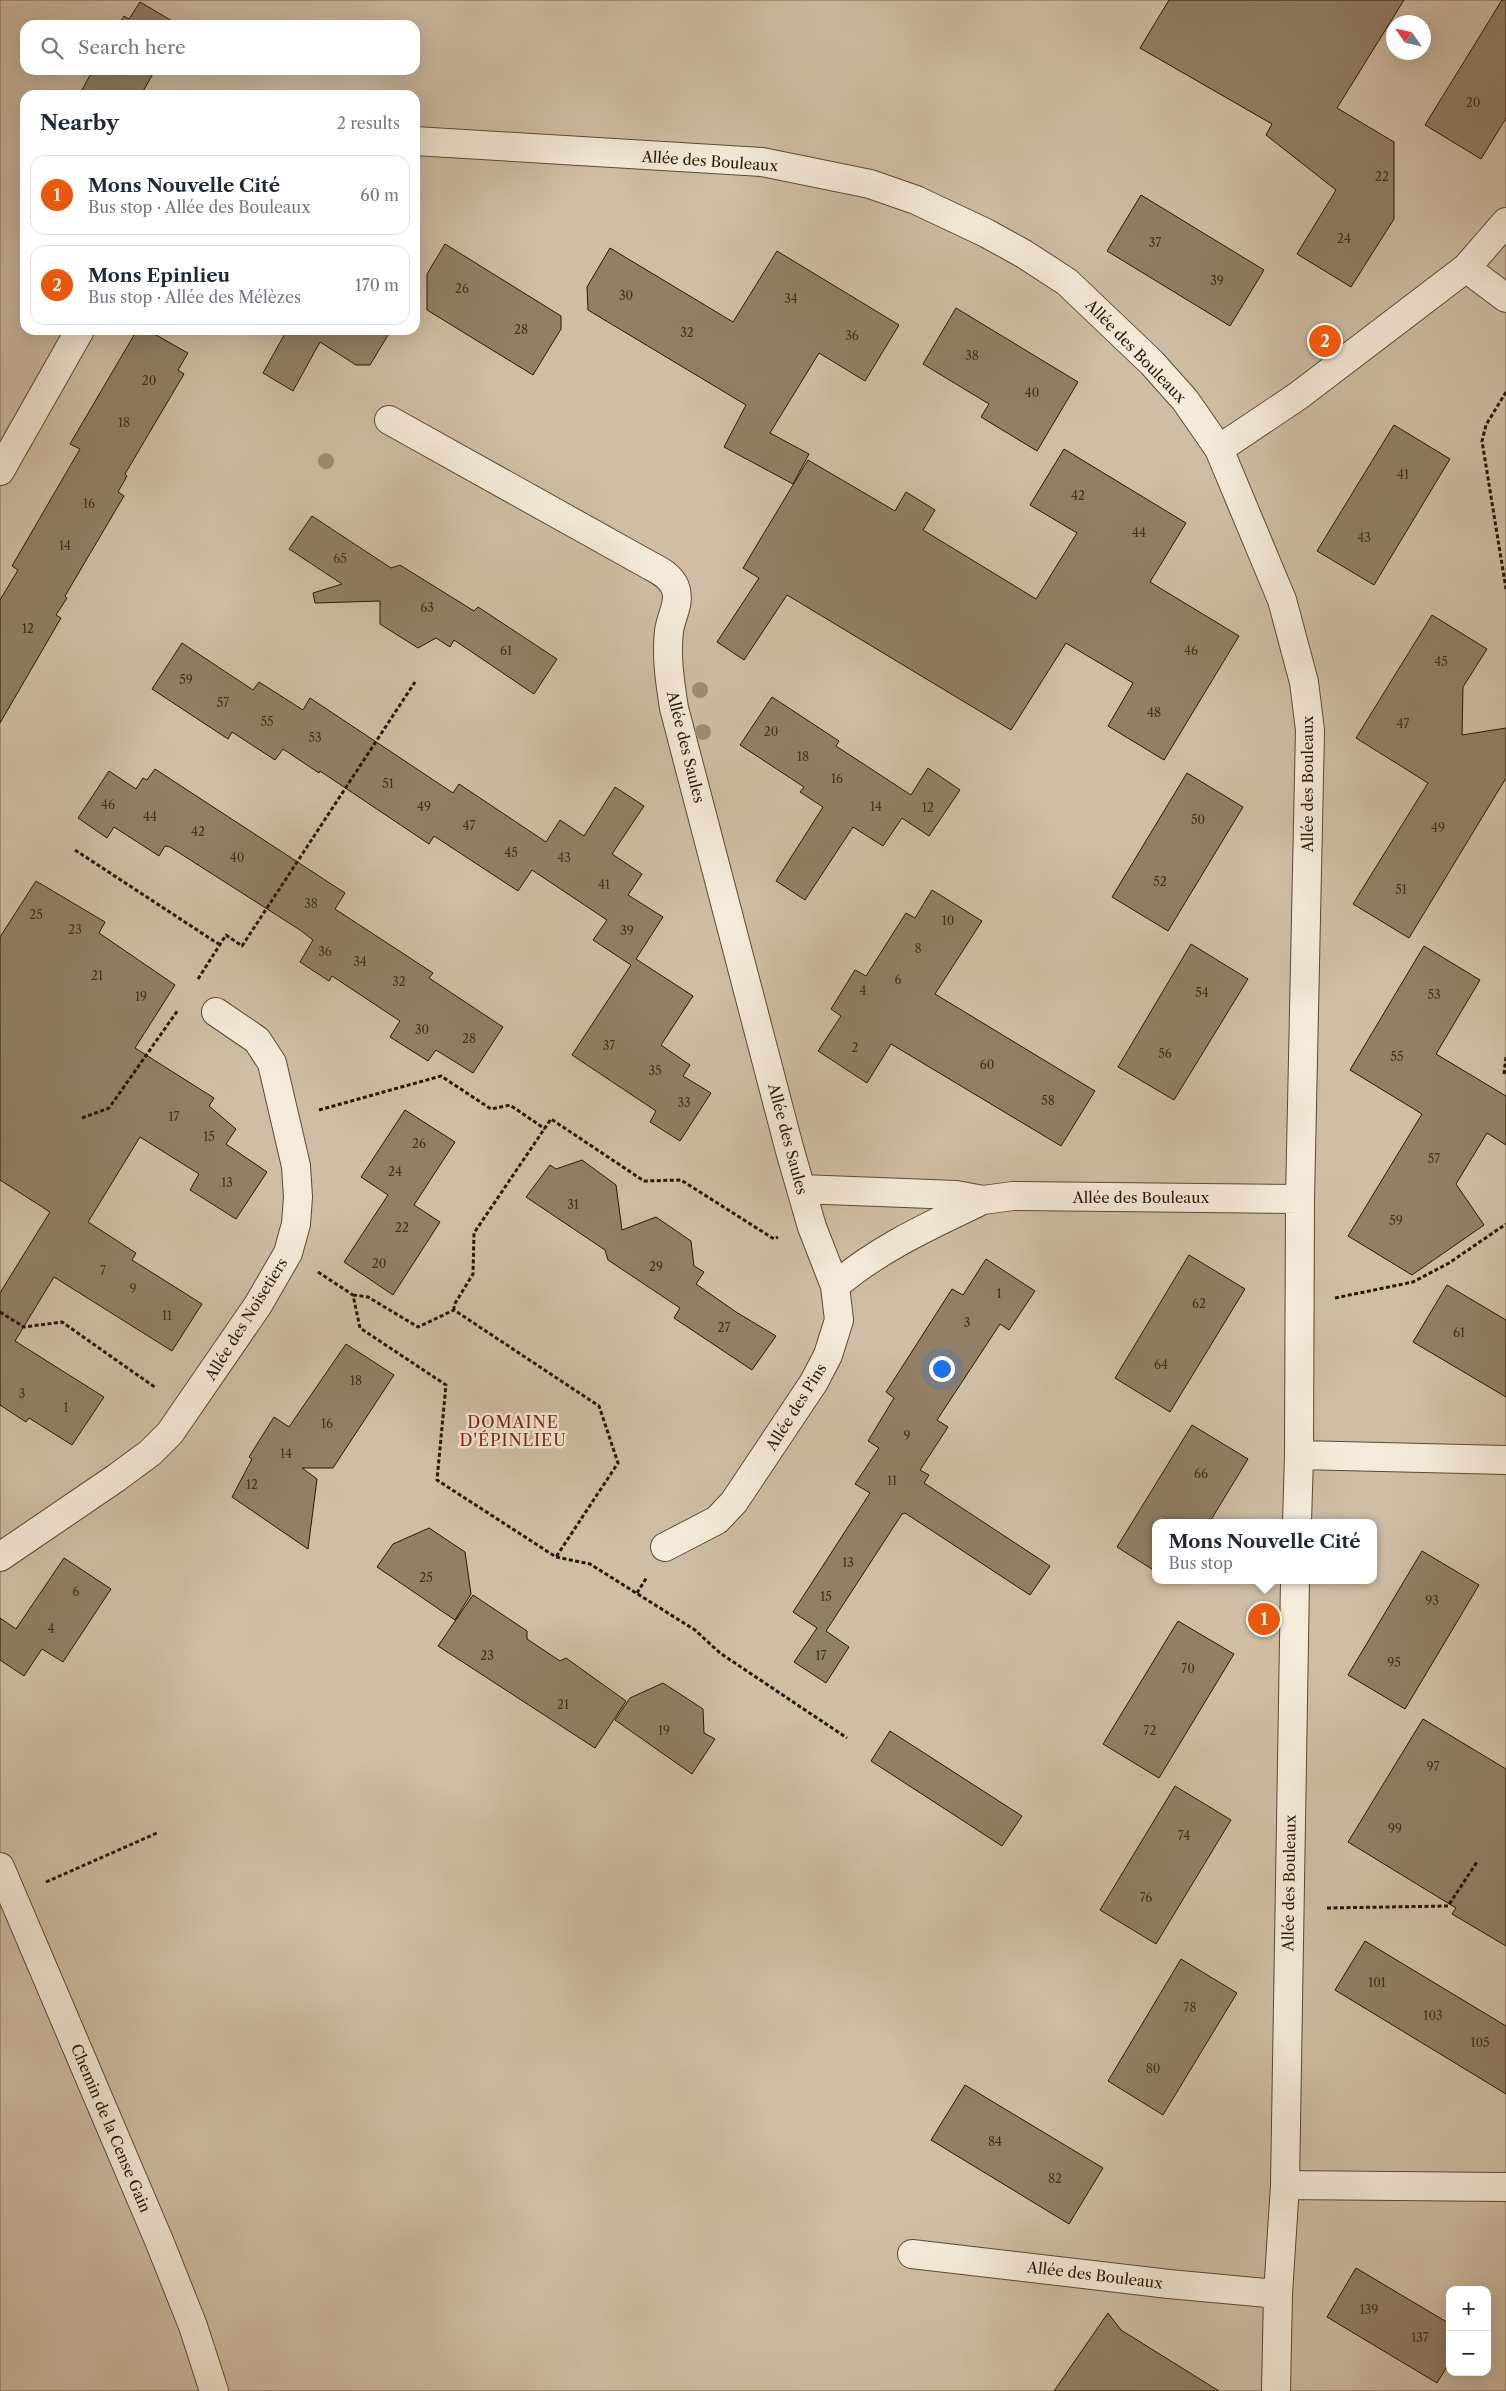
<!DOCTYPE html>
<html lang="en">
<head>
<meta charset="utf-8">
<style>
  body { margin:0; font-family:"Libre Caslon Text",serif; background:#f2f2f3; color:#1f2937 }
  .controls { position:absolute; right:15px; bottom:15px; display:grid; overflow:hidden; border-radius:10px; box-shadow:0 5px 20px #0002 }
  .controls button { width:45px; height:45px; display:grid; place-items:center; padding:0; border:0; border-bottom:1px solid #e0e1e3; background:#fff; color:#1f2937; font:25px sans-serif }
  .compass { position:absolute; left:1386px; top:15px; width:45px; height:45px; border-radius:50%; background:#fff; box-shadow:0 5px 20px #0002; rotate:304deg }
  .you { position:absolute; left:941px; top:1368px; width:18px; height:18px; margin:-12px; border:4px solid #fff; border-radius:50%; background:#1a73e8; box-shadow:0 0 0 8px #1a73e833 }
  .badge { display:grid; place-items:center; width:32px; height:32px; border-radius:50%; background:#ea580c; color:#fff; font-size:16px; font-weight:700 }
  .pin { position:absolute; translate:-50% -50%; border:2px solid #fff; box-shadow:0 1px 5px #0006 }
  .popup { position:absolute; left:1152px; top:1519px; width:225px; height:65px; box-sizing:border-box; display:grid; place-content:center; border-radius:10px; background:#fff; filter:drop-shadow(0 1px 4px #0005); font-size:16px; white-space:nowrap; color:#747a83 }
  .popup b { font-size:19px; color:#1f2937 }
  .popup::after { content:''; position:absolute; left:50%; top:100%; margin-left:-10px; border:10px solid transparent; border-top-color:#fff }
  .list { margin:0; padding:0; list-style:none }
  h2 { display:flex; justify-content:space-between; align-items:center; height:65px; margin:0; padding:0 20px; font-size:21px }
  h2 small { font-size:16px; font-weight:400; color:#747a83 }
  .list li { display:grid; grid-template-columns:32px 1fr auto; gap:15px; align-items:center; box-sizing:border-box; height:80px; margin:0 10px 10px; padding:0 10px; border:1px solid #e0e1e3; border-radius:15px }
  .list b { display:block; font-size:19px; white-space:nowrap }
  .list p { margin:0; font-size:16px; white-space:nowrap; color:#747a83 }
  .list em { font-size:16px; font-style:normal; color:#747a83 }
  .icon { flex:none; width:28px; height:28px; fill:none; stroke:currentColor; stroke-width:2; stroke-linecap:round; stroke-linejoin:round }
  .map { position:relative; flex:none; width:1506px; height:2391px; overflow:hidden }
  .search { position:absolute; background:#fff; box-shadow:0 5px 20px #0002; left:20px; top:20px; width:400px; height:55px; display:flex; align-items:center; gap:12px; box-sizing:border-box; padding:0 18px; border-radius:15px; color:#747a83; font-size:19px }
  .panel { position:absolute; background:#fff; box-shadow:0 5px 20px #0002; left:20px; top:90px; width:400px; height:245px; border-radius:15px }
  .map>svg:first-child { display:block }
</style>
</head>
<body>
<div class="map">
<svg width="1506" height="2391" viewBox="0 0 1506 2391">
  <rect width="100%" height="100%" fill="#f1e0c7"/>
  <filter id="stains"><feTurbulence type="fractalNoise" baseFrequency=".004" numOctaves="4"/><feColorMatrix values="0 0 0 0 .2 0 0 0 0 .09 0 0 0 0 .02 0 0 0 .5 -.17"/></filter>
  <radialGradient id="worn" r=".72"><stop offset=".6" stop-color="#630" stop-opacity="0"/><stop offset="1" stop-color="#630" stop-opacity=".3"/></radialGradient>
  <path fill="#cfbea5" stroke="#7c6b52" fill-rule="evenodd" d="M0,0H1506V2391H0ZM1394,22H1424V52H1394ZM25,25H415V70H25ZM25,95H415V330H25ZM1155,1523H1373V1580H1155ZM1450,2290H1487V2372H1450Z"/>
  <path fill="#918067" stroke="#291800" d="M1169,0H1404L1337,108L1394,142V219L1351,287L1297,254L1336,190L1266,135L1272,124L1140,48Z
    M1502,0H1506V118L1481,159L1425,125Z
    M140,2L179,25H119L124,16L129,19Z
    M93,70H155L141,95H79Z
    M1141,195L1264,270L1230,326L1107,251Z
    M445,244L561,316V329L533,375L427,310V274Z
    M610,248L733,322L777,251L899,325L865,381L819,353L770,433L809,454L793,484L724,447L746,405L588,310L587,287Z
    M956,308L1078,382L1037,451L981,417L989,404L923,364Z
    M137,330H147L188,353L178,370L184,374L125,474L127,476L118,492L124,496L65,596L67,598L56,615L61,618L0,723V600L18,570L12,566L80,449L70,444Z
    M287,330H391L370,365H356L320,342L293,391L263,373Z
    M1394,425L1450,459L1374,585L1317,551Z
    M1064,449L1186,523L1150,582L1239,636L1164,760L1108,726L1133,683L1066,643L1011,730L787,595L744,660L717,642L759,578L743,568L808,460L895,511L906,492L935,510L923,530L1036,599L1077,533L1030,505Z
    M312,516L391,568L400,565L474,611L478,607L557,659L534,694L454,640L450,647L436,638L418,648L380,624V601L315,603L313,593L342,584L289,549Z
    M1432,615L1487,649L1463,687L1462,735L1506,728V778L1409,938L1353,904L1428,783L1356,738Z
    M182,643L253,690L259,682L303,710L310,698L453,793L459,784L546,842L560,820L584,836L615,787L644,806L612,854L642,874L628,895L663,917L636,959L693,996L661,1045L690,1065L683,1076L711,1093L680,1141L650,1122L656,1111L572,1055L631,965L593,940L607,920L532,870L518,891L434,836L429,844L320,771L319,773L283,749L275,760L232,732L228,739L152,689Z
    M772,697L839,741L836,746L911,795L928,768L960,790L929,836L902,818L883,846L853,827L805,900L776,881L823,807L800,792L804,787L740,745Z
    M155,769L345,893L335,909L433,973L429,978L503,1027L473,1073L436,1050L428,1061L390,1037L400,1021L332,976L329,981L300,962L313,940L300,930L170,847L165,846L159,856L114,827L107,838L78,818L109,771L136,789L143,778L147,780Z
    M1187,773L1243,807L1168,931L1112,897Z
    M36,881L105,922L99,933L175,985L135,1048L214,1098L209,1106L236,1129L226,1144L267,1172L236,1219L190,1190L199,1174L140,1137L88,1222L136,1253L132,1260L202,1304L172,1351L54,1277L15,1341L104,1397L72,1445L29,1418L26,1422L0,1405V1293L50,1212L0,1180V937Z
    M932,890L982,921L935,994L1095,1091L1061,1146L891,1044L867,1083L818,1051L841,1016L831,1009L855,970L866,976L906,913L915,918Z
    M1191,944L1248,979L1174,1100L1118,1067Z
    M1424,946L1480,980L1436,1054L1506,1096V1145L1487,1133L1456,1184L1484,1225L1412,1275L1348,1236L1422,1114L1350,1070Z
    M405,1110L455,1142L414,1205L440,1222L393,1295L344,1262L388,1195L361,1177Z
    M582,1160L616,1185L622,1230L656,1217L691,1241L694,1266L704,1272L696,1284L736,1312L776,1336L752,1370L674,1318L680,1308L608,1260L605,1250L526,1197L550,1165L556,1169Z
    M1189,1255L1245,1289L1170,1412L1115,1378Z
    M986,1259L1035,1291L1009,1330L1000,1324L937,1420L948,1427L920,1470L929,1475L924,1483L1050,1566L1030,1595L905,1513L902,1514L826,1631L849,1647L826,1683L794,1662L817,1628L793,1612L870,1493L855,1484L879,1448L868,1441L894,1398L886,1392L952,1289L963,1295Z
    M1447,1285L1506,1320V1397L1413,1342Z
    M346,1344L394,1375L333,1468H302L317,1479L308,1549L232,1497L252,1459L249,1457L274,1417L289,1427Z
    M1192,1425L1248,1459L1209,1523H1155V1571L1117,1547Z
    M429,1528L465,1552L471,1594L455,1620L377,1567L393,1544Z
    M1422,1551L1479,1585L1405,1709L1348,1675Z
    M64,1558L111,1589L63,1662L42,1649L24,1676L0,1660V1618L16,1629Z
    M473,1595L527,1631V1639L560,1661L566,1658L626,1701L595,1748L438,1646Z
    M1178,1621L1234,1654L1159,1778L1103,1744Z
    M663,1683L703,1709L704,1733L715,1739L692,1774L615,1720L630,1698Z
    M1423,1719L1506,1769V1946L1452,1914L1456,1908L1348,1842Z
    M890,1731L1022,1816L1002,1846L871,1761Z
    M1175,1786L1231,1820L1156,1944L1100,1910Z
    M1365,1941L1506,2026V2094L1335,1990Z
    M1181,1959L1237,1993L1163,2115L1108,2081Z
    M965,2085L1103,2168L1069,2224L931,2140Z
    M1356,2268L1450,2324V2362L1437,2383L1327,2317Z
    M1108,2313L1121,2330L1219,2391H1054Z"/>
  <g fill="none" stroke-linecap="round" stroke-linejoin="round">
    <g stroke="#5b4a32" stroke-width="30">
      <path id="minor" d="M415,141L762,162L870,184L916,200L986,233L1024,254L1067,282L1152,363L1185,400L1219,449L1282,600L1304,682L1310,730L1300,1199L1299,1455L1297,1523
        M1466,268L1506,298
        M389,420L649,565C658,570 670,575 675,587C681,602 671,616 669,631C666,657 670,682 674,708L790,1151L812,1227L835,1286L839,1320L828,1355L814,1382L734,1502L717,1520L665,1547
        M1219,449L1298,396L1466,268L1506,222
        M0,471L80,330
        M801,1189L956,1195L983,1200L1013,1196L1300,1199
        M835,1286C879,1248 931,1225 983,1200
        M1299,1455L1506,1460
        M0,1557L116,1478L150,1453L170,1433L258,1305L288,1253L296,1224L298,1197L296,1166L272,1063L257,1040L216,1012
        M0,1867L160,2243L193,2326L214,2391
        M1285,2185L1506,2187
        M912,2254L1169,2284L1278,2294
        M1276,2391L1278,2294L1285,2185L1295,1580"/>
    </g>
    <path stroke="#291800" stroke-width="3" stroke-dasharray="4 2.5" stroke-linecap="butt" d="M1506,392L1486,425L1482,441L1506,589
      M75,850L220,945
      M198,979L226,935L242,946L415,682
      M1504,1074L1506,1057
      M319,1110L441,1076L491,1109L510,1105L545,1129
      M82,1118L109,1108L178,1010
      M318,1272L353,1295L360,1328L446,1385L437,1480L556,1557L590,1564L695,1630L720,1653L847,1738
      M353,1295L368,1297L418,1327L454,1310L599,1406L618,1463L556,1557
      M1335,1298L1413,1282L1449,1263L1506,1224
      M454,1310V1305L473,1274L474,1233L551,1119L644,1181L681,1180L774,1239L778,1237
      M0,1312L24,1327L62,1322L156,1388
      M637,1593L647,1577
      M46,1882L157,1833
      M1327,1908L1448,1906L1477,1862"/>
    <use href="#minor" stroke="#f6ebdb" stroke-width="28"/>
  </g>
  <g fill="#9e8e75">
    <circle cx="326" cy="461" r="8"/>
    <circle cx="700" cy="690" r="8"/>
    <circle cx="703" cy="732" r="8"/>
  </g>
  <g text-anchor="middle" dominant-baseline="central" stroke-width="5" stroke-linejoin="round" paint-order="stroke">
    <g font-size="12" fill="#43321a">
      <text x="1473" y="102">20</text>
      <text x="1382" y="176">22</text>
      <text x="1344" y="238">24</text>
      <text x="1155" y="242">37</text>
      <text x="1217" y="280">39</text>
      <text x="462" y="288">26</text>
      <text x="626" y="295">30</text>
      <text x="791" y="298">34</text>
      <text x="521" y="329">28</text>
      <text x="687" y="332">32</text>
      <text x="852" y="335">36</text>
      <text x="972" y="355">38</text>
      <text x="149" y="380">20</text>
      <text x="1032" y="392">40</text>
      <text x="124" y="422">18</text>
      <text x="1403" y="474">41</text>
      <text x="1078" y="495">42</text>
      <text x="89" y="503">16</text>
      <text x="1139" y="532">44</text>
      <text x="1364" y="537">43</text>
      <text x="65" y="545">14</text>
      <text x="340" y="558">65</text>
      <text x="427" y="607">63</text>
      <text x="28" y="628">12</text>
      <text x="506" y="650">61</text>
      <text x="1191" y="650">46</text>
      <text x="1441" y="661">45</text>
      <text x="186" y="679">59</text>
      <text x="223" y="702">57</text>
      <text x="1154" y="712">48</text>
      <text x="267" y="721">55</text>
      <text x="1403" y="723">47</text>
      <text x="771" y="731">20</text>
      <text x="315" y="737">53</text>
      <text x="803" y="756">18</text>
      <text x="837" y="778">16</text>
      <text x="388" y="783">51</text>
      <text x="108" y="804">46</text>
      <text x="424" y="806">49</text>
      <text x="876" y="806">14</text>
      <text x="928" y="807">12</text>
      <text x="150" y="816">44</text>
      <text x="1198" y="819">50</text>
      <text x="469" y="825">47</text>
      <text x="1438" y="827">49</text>
      <text x="198" y="831">42</text>
      <text x="511" y="852">45</text>
      <text x="237" y="857">40</text>
      <text x="564" y="857">43</text>
      <text x="1160" y="881">52</text>
      <text x="604" y="884">41</text>
      <text x="1401" y="889">51</text>
      <text x="311" y="903">38</text>
      <text x="36" y="914">25</text>
      <text x="948" y="920">10</text>
      <text x="75" y="929">23</text>
      <text x="627" y="930">39</text>
      <text x="918" y="948">8</text>
      <text x="325" y="951">36</text>
      <text x="360" y="961">34</text>
      <text x="97" y="975">21</text>
      <text x="898" y="979">6</text>
      <text x="399" y="981">32</text>
      <text x="863" y="990">4</text>
      <text x="1202" y="992">54</text>
      <text x="1434" y="994">53</text>
      <text x="141" y="996">19</text>
      <text x="422" y="1029">30</text>
      <text x="469" y="1038">28</text>
      <text x="609" y="1045">37</text>
      <text x="855" y="1047">2</text>
      <text x="1165" y="1053">56</text>
      <text x="1397" y="1056">55</text>
      <text x="987" y="1064">60</text>
      <text x="655" y="1070">35</text>
      <text x="1048" y="1100">58</text>
      <text x="684" y="1102">33</text>
      <text x="174" y="1116">17</text>
      <text x="209" y="1136">15</text>
      <text x="419" y="1143">26</text>
      <text x="1434" y="1158">57</text>
      <text x="395" y="1171">24</text>
      <text x="227" y="1182">13</text>
      <text x="573" y="1204">31</text>
      <text x="1396" y="1220">59</text>
      <text x="402" y="1227">22</text>
      <text x="379" y="1263">20</text>
      <text x="656" y="1266">29</text>
      <text x="103" y="1270">7</text>
      <text x="133" y="1288">9</text>
      <text x="999" y="1293">1</text>
      <text x="1199" y="1303">62</text>
      <text x="167" y="1315">11</text>
      <text x="967" y="1322">3</text>
      <text x="724" y="1327">27</text>
      <text x="1459" y="1332">61</text>
      <text x="1161" y="1364">64</text>
      <text x="356" y="1380">18</text>
      <text x="22" y="1393">3</text>
      <text x="66" y="1407">1</text>
      <text x="327" y="1423">16</text>
      <text x="907" y="1435">9</text>
      <text x="286" y="1453">14</text>
      <text x="1201" y="1473">66</text>
      <text x="892" y="1480">11</text>
      <text x="252" y="1484">12</text>
      <text x="848" y="1562">13</text>
      <text x="426" y="1577">25</text>
      <text x="76" y="1591">6</text>
      <text x="826" y="1596">15</text>
      <text x="1432" y="1600">93</text>
      <text x="51" y="1628">4</text>
      <text x="487" y="1655">23</text>
      <text x="821" y="1655">17</text>
      <text x="1394" y="1662">95</text>
      <text x="1188" y="1668">70</text>
      <text x="563" y="1704">21</text>
      <text x="664" y="1730">19</text>
      <text x="1150" y="1730">72</text>
      <text x="1433" y="1766">97</text>
      <text x="1395" y="1828">99</text>
      <text x="1184" y="1835">74</text>
      <text x="1146" y="1897">76</text>
      <text x="1377" y="1982">101</text>
      <text x="1190" y="2007">78</text>
      <text x="1433" y="2015">103</text>
      <text x="1480" y="2042">105</text>
      <text x="1153" y="2068">80</text>
      <text x="995" y="2141">84</text>
      <text x="1055" y="2178">82</text>
      <text x="1369" y="2309">139</text>
      <text x="1420" y="2337">137</text>
    </g>
    <g font-size="15" fill="#291800" stroke="#f6ebdb">
      <text transform="translate(710 161) rotate(4)">Allée des Bouleaux</text>
      <text transform="translate(1136 351) rotate(46)">Allée des Bouleaux</text>
      <text transform="translate(686 747) rotate(76)">Allée des Saules</text>
      <text transform="translate(1307 784) rotate(-90)">Allée des Bouleaux</text>
      <text transform="translate(788 1139) rotate(75)">Allée des Saules</text>
      <text x="1141" y="1197">Allée des Bouleaux</text>
      <text transform="translate(246 1319) rotate(-58)">Allée des Noisetiers</text>
      <text transform="translate(796 1407) rotate(-58)">Allée des Pins</text>
      <text transform="translate(1289 1883) rotate(-89)">Allée des Bouleaux</text>
      <text transform="translate(111 2128) rotate(67)">Chemin de la Cense Gain</text>
      <text transform="translate(1095 2275) rotate(7)">Allée des Bouleaux</text>
    </g>
    <g font-size="16" letter-spacing="1" fill="#7a1f14" stroke="#f6ebdb">
      <text x="513" y="1422">DOMAINE<tspan x="513" dy="18">D'ÉPINLIEU</tspan></text>
    </g>
  </g>
  <rect width="100%" height="100%" filter="url(#stains)"/>
  <rect width="100%" height="100%" fill="url(#worn)"/>
</svg>
<div class="controls">
<button>+</button>
<button>−</button>
</div>
<svg class="compass" viewBox="-18 -18 36 36"><path d="M0-13l5 13h-10z" fill="#e53935"/><path d="M0 13l5-13h-10z" fill="#747a83"/></svg>
<div class="you"></div>
<div class="pin badge" style="left:1264px;top:1619px">1</div>
<div class="popup"><b>Mons Nouvelle Cité</b>Bus stop</div>
<div class="pin badge" style="left:1325px;top:341px">2</div>
<div class="search"><svg class="icon" aria-label="search" viewBox="0 0 24 24"><circle cx="10" cy="10" r="6"/><path d="M15 15l6 6"/></svg>Search here</div>
<section class="panel">
<h2>Nearby<small>2 results</small></h2>
<ul class="list">
<li><span class="badge">1</span><div><b>Mons Nouvelle Cité</b><p>Bus stop · Allée des Bouleaux</p></div><em>60 m</em></li>
<li><span class="badge">2</span><div><b>Mons Epinlieu</b><p>Bus stop · Allée des Mélèzes</p></div><em>170 m</em></li>
</ul>
</section>
</div>
</body>
</html>
